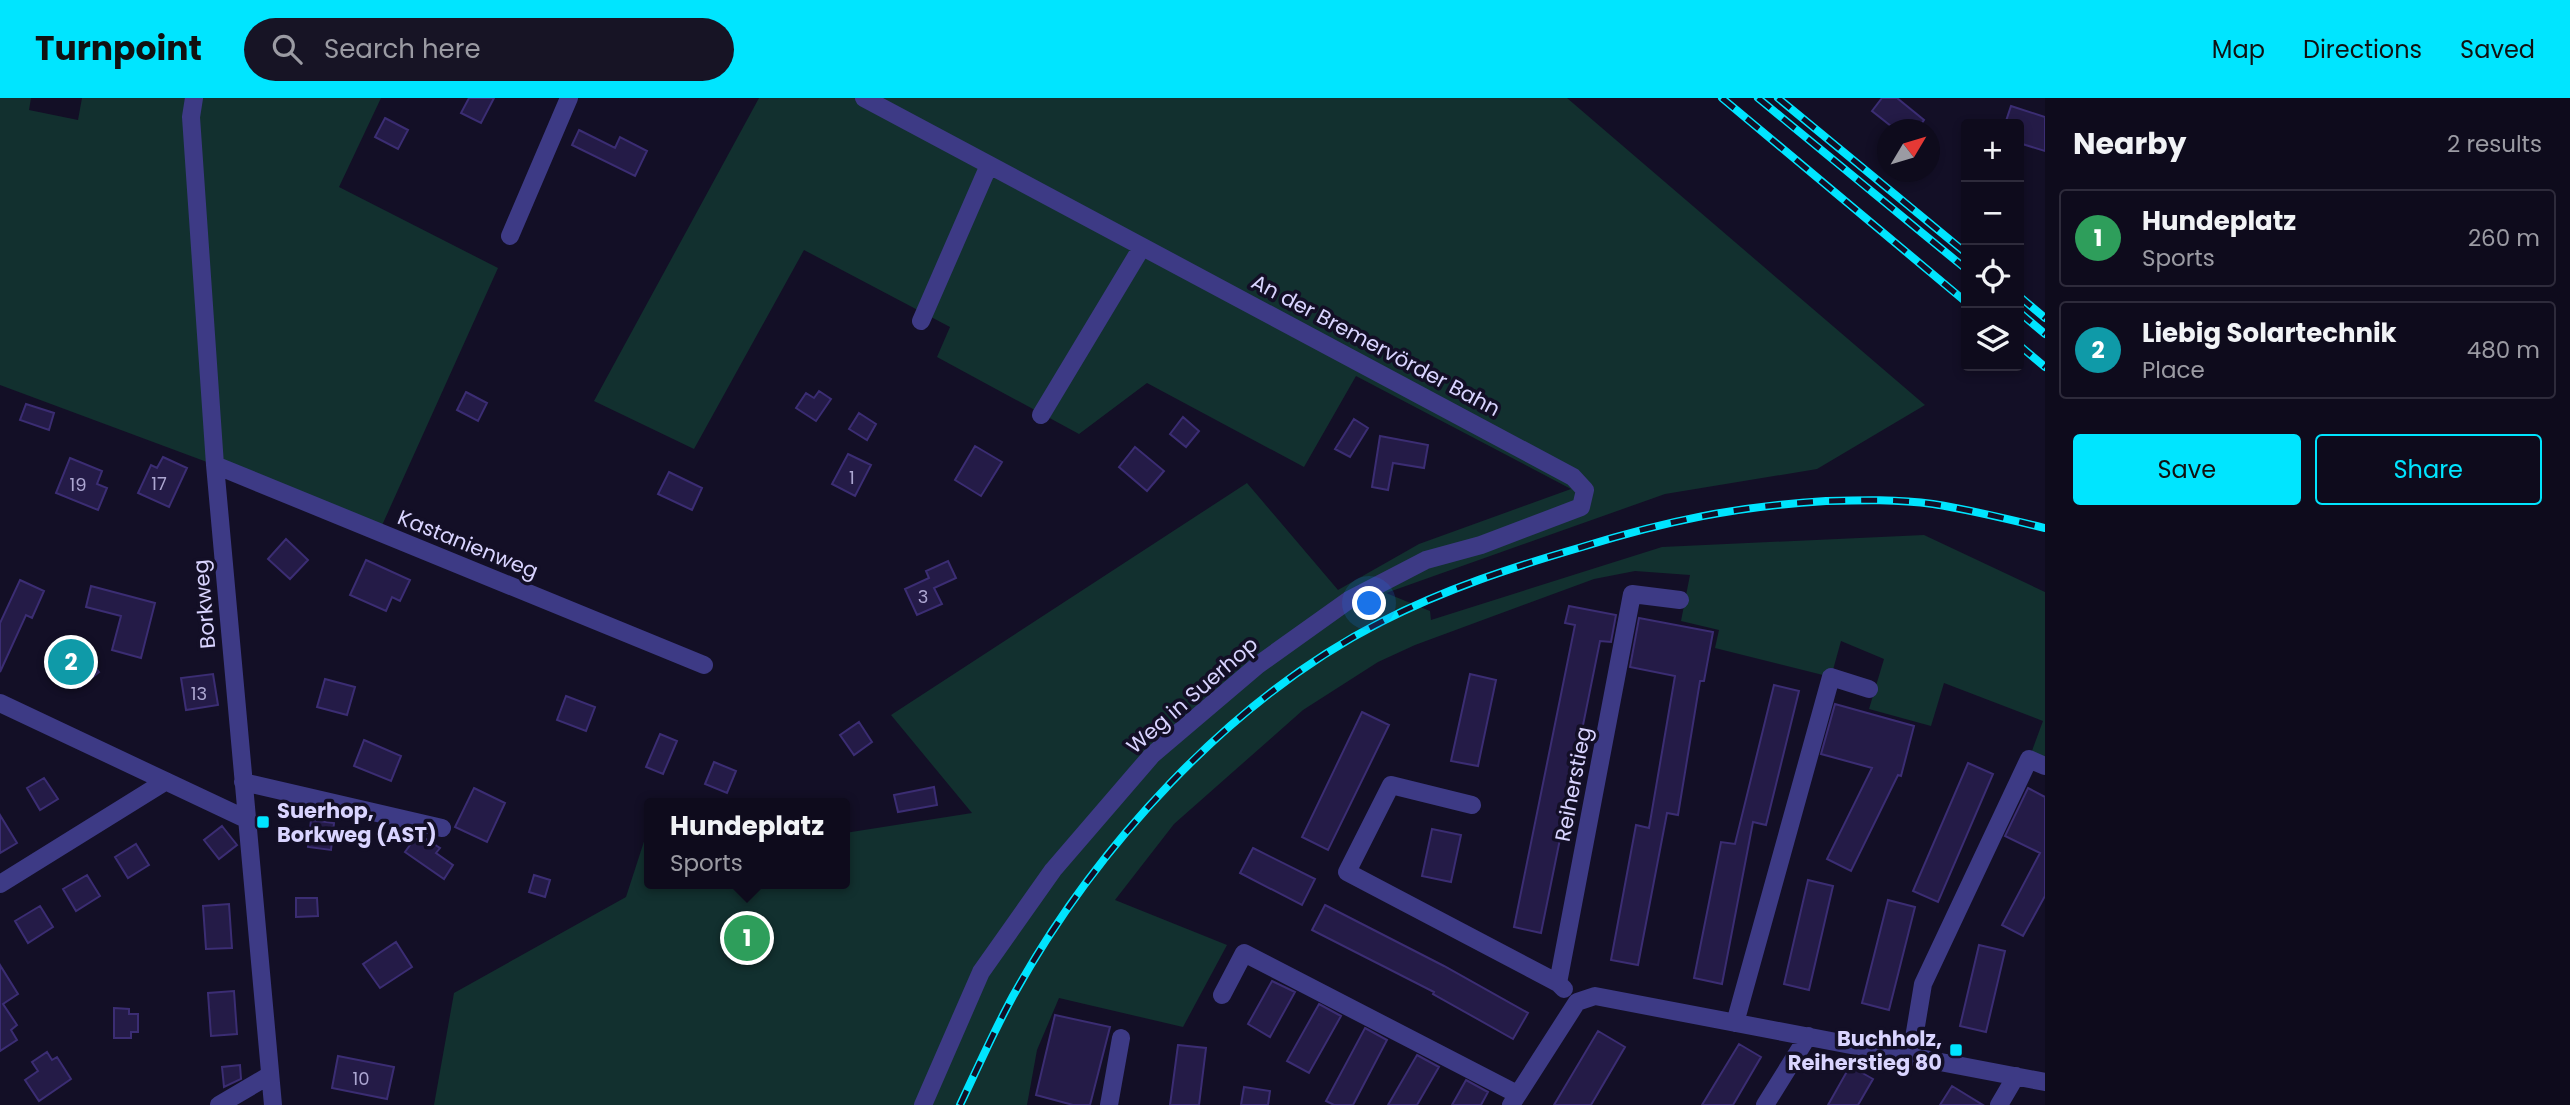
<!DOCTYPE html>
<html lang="en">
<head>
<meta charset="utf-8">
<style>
  body { margin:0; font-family:Poppins,sans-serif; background:#171425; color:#f1f3f6 }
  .controls { position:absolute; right:21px; top:21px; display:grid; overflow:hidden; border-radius:7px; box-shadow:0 4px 10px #0003 }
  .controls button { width:63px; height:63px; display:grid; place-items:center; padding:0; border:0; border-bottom:2px solid #2e2b3b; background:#0e0b1c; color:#f1f3f6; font:35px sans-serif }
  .compass { position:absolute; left:1877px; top:21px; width:63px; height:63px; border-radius:50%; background:#0e0b1c; box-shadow:0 4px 10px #0003; rotate:52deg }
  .you { position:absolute; left:1370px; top:506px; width:24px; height:24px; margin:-18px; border:5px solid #fff; border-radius:50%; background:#1a73e8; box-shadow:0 0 0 10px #1a73e833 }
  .badge { display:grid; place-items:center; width:46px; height:46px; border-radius:50%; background:#00e5ff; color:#fff; font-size:23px; font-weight:700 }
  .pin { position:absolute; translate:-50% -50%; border:4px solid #fff; box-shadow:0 2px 7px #0006 }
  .popup { position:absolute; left:644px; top:700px; width:206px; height:91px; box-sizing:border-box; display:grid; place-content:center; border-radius:7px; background:#0e0b1c; filter:drop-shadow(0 2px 5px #0005); font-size:23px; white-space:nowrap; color:#9b9ba3 }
  .popup b { font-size:26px; color:#f1f3f6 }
  .popup::after { content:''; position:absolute; left:50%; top:100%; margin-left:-14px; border:14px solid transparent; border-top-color:#0e0b1c }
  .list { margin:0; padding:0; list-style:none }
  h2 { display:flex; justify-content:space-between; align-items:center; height:91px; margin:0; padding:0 28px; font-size:30px }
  h2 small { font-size:23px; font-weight:400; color:#9b9ba3 }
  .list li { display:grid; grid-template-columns:46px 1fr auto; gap:21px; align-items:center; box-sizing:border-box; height:98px; margin:0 14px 14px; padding:0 14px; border:2px solid #2e2b3b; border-radius:7px }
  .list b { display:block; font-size:26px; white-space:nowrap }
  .list p { margin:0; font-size:23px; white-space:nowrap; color:#9b9ba3 }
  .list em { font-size:23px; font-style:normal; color:#9b9ba3 }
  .actions { display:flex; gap:14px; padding:21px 28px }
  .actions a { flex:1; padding:16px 0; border:2px solid #00e5ff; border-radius:7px; text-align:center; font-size:24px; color:#00e5ff }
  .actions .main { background:#00e5ff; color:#111 }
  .icon { flex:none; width:38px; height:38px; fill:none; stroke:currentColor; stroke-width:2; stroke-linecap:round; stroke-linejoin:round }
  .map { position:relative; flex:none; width:2045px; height:1007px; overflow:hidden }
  header { display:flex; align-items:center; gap:42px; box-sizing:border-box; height:98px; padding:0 35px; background:#00e5ff; color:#111 }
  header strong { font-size:33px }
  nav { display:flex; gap:38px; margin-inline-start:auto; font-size:24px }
  .search { width:490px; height:63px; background:#171425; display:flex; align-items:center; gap:18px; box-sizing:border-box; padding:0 24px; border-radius:38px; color:#9b9ba3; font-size:26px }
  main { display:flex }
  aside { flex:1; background:#0e0b1c }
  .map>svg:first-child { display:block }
</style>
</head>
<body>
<header>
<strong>Turnpoint</strong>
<div class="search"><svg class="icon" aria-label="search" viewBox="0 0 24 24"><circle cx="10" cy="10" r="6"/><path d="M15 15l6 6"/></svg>Search here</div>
<nav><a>Map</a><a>Directions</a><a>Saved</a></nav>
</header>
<main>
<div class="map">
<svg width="2045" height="1007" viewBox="0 0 2045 1007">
  <rect width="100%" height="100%" fill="#130f26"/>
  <path fill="#12302f" d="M0,0H31L29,12L78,22L82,0H381L339,89L498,170L379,434L215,367L0,287Z
    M759,0H1567L1925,307L1817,371L1665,396L1386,495L1430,513L1431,522L1662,449L1924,437L2045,494V668L2029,661L2043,623L1944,585L1931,628L1869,611L1884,561L1841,543L1831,579L1715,550L1719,532L1681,523L1690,477L1635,473L1594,481L1415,547L1378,564L1303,612L1174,726L1115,802L1227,847L1183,929L1059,900L1037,952L1027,1007H434L454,895L626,799L649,728V786H845V735L972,715L891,617L1247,385L1338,492L1419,446L1571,391L1356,278L1304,369L1147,285L1079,336L937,259L950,229L804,152L694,351L594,303Z"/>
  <path fill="#241b47" stroke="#3b2d73" stroke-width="2" d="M469,0H494L481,25L461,15Z
    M1882,0H1897L1924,22L1917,32H1896L1872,13Z
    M2011,8L2045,19V53L2019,45V26H2005Z
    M385,20L408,32L398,51L375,39Z
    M579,32L615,50L620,39L647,53L635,78L572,47Z
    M819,293L831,301L816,323L796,310L806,295L814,300Z
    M466,294L487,305L478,323L457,312Z
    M26,306L54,315L49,332L20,322Z
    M859,315L876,326L867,342L849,331Z
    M1183,319L1199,333L1186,349L1170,336Z
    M1354,321L1368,330L1350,359L1335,351Z
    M1380,338L1428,347L1424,370L1393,365L1388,392L1372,389Z
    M975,348L1002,364L981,398L955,382Z
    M1135,349L1164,373L1147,393L1119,369Z
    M848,356L871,367L855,398L832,386Z
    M163,359L187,370L169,409L138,395L151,367L157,370Z
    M70,360L102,373L97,386L107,390L98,412L56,395Z
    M669,374L702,390L692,412L658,396Z
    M286,441L308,462L290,481L268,461Z
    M366,462L410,482L400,503L392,499L386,513L350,497Z
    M948,463L956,480L934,490L942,506L917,517L905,491L929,480L926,473Z
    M20,482L44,493L32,520L26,517L0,574V525Z
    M91,488L155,505L141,560L112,552L121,518L86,509Z
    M1569,508L1616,517L1611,544L1600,543L1541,835L1514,829L1575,527L1565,525Z
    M1639,520L1713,534L1704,583H1700L1678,717L1667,715L1638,867L1611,862L1636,727L1649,730L1675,578L1630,569Z
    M74,541L99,574L80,589L55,557Z
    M213,576L218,607L186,612L181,580Z
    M1470,576L1496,582L1478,668L1451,663Z
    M325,581L355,589L347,617L317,609Z
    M1774,587L1799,593L1766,727L1753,724L1722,886L1694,880L1721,744L1735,746Z
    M566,598L595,609L586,633L557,622Z
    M1835,606L1914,628L1901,678L1898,677L1851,773L1827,761L1872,670L1821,656Z
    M1362,614L1389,627L1328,752L1302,739Z
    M859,624L872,644L854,657L840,637Z
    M660,636L677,643L663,676L646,669Z
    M364,642L401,658L391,683L354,668Z
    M714,664L736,673L727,695L705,686Z
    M1968,665L1993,676L1938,804L1913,793Z
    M44,680L58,701L40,712L27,690Z
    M934,689L937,707L898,714L894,697Z
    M474,690L505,705L487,744L455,729Z
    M2028,690L2045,699V798L2023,838L2002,827L2040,755L2005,738Z
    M0,717L17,745L0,755Z
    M311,722L334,725L331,752L308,749Z
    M222,728L237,747L219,761L204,742Z
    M1432,731L1461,737L1451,784L1422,778Z
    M418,736L440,750L436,755L453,767L444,781L405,754Z
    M136,746L149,767L128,780L115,759Z
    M1253,750L1315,781L1302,807L1240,775Z
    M87,777L100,798L76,813L63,791Z
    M534,777L550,782L545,799L529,794Z
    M1808,782L1833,788L1809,892L1784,886Z
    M296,800H317L318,818L296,819Z
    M1888,802L1915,809L1889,912L1862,905Z
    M229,806L232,850L206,851L203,808Z
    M1325,807L1444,868L1528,915L1513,941L1433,896L1434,894L1312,832Z
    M40,808L53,829L28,845L15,823Z
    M396,844L412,869L380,890L363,866Z
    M1979,847L2005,853L1986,934L1960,928Z
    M0,867L18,896L3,906L17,927L11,932L17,942L0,953Z
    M1272,883L1295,894L1270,939L1248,926Z
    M234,893L237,936L211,938L208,895Z
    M1319,906L1341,918L1309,975L1287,963Z
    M114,910L129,911V916H138V934H131V940H114Z
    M1055,917L1110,929L1090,1007H1073L1036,997Z
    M1365,930L1387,942L1353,1007H1334L1326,1003Z
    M1598,933L1625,949L1591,1007H1554Z
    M1739,946L1761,959L1733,1007H1702Z
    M1178,947L1206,950L1199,1007H1170Z
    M47,954L52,962L57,959L71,981L39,1003L25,982L38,973L32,964Z
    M1417,957L1439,969L1417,1007H1388Z
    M338,958L394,969L387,1001L332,990Z
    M240,967L241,981L224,989L222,969Z
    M1850,968L1873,981L1858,1007H1828Z
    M1466,982L1488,994L1481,1007H1452Z
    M1952,988L1983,1007H1940Z
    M1244,989L1270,993L1268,1007H1241Z"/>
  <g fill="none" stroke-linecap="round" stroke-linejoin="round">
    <path stroke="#3d3a85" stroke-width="18" d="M194,0L191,19L215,367L273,1007
      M864,0L1573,379L1585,392L1581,409L1481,447L1426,462L1349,502L1258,567L1152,657L1053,772L981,874L923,1007
      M510,138L569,0
      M921,223L989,67
      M1041,317L1142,149
      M215,367L704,567
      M0,605L246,721
      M243,684L442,730
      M1472,707L1391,687L1347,774L1558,885L1564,891
      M0,786L166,683
      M1558,885L1632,496L1680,502
      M1222,897L1244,855L1517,996
      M1735,925L1831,579L1869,591
      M1911,958L1923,886L2029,661L2045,668
      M219,1007L270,977
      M1109,1007L1121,940
      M1511,1007L1577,904L1595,898L2045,984
      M1765,1007L1808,938
      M1999,1007L2016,978"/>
    <g stroke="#00e5ff" stroke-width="8">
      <path id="rail" d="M1722,0L1966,204
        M1758,0L1966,171
        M1778,0L1966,155
        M2019,198L2045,220
        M2019,214L2045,236
        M2019,247L2045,269
        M960,1007C977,971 994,933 1013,898C1094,751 1230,601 1381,524C1445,491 1513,469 1582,449C1666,423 1738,408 1826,403C1862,402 1897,401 1933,406C1971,412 2008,421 2045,430"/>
    </g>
    <use href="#rail" stroke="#130f26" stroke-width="5" stroke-dasharray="16" stroke-linecap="butt"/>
  </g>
  <g fill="#00e5ff" stroke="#130f26" stroke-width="2.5">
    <rect x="256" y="717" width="14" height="14" rx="3.5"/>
    <rect x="1949" y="945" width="14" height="14" rx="3.5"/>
  </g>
  <g text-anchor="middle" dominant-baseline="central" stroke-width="7" stroke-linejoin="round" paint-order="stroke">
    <g font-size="18" fill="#aca6d1">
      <text x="852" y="379">1</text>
      <text x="159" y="385">17</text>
      <text x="78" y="386">19</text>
      <text x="923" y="498">3</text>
      <text x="199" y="595">13</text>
      <text x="361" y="980">10</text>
    </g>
    <g font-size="21" fill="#d9d4ff" stroke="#130f26">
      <text transform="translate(1376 247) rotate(28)">An der Bremervörder Bahn</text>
      <text transform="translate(468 446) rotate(22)">Kastanienweg</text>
      <text transform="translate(204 506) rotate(-95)">Borkweg</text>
      <text transform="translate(1192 597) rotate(-41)">Weg in Suerhop</text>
      <text transform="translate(1573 686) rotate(-79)">Reiherstieg</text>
    </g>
    <g font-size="21" font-weight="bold" fill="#d9d4ff" stroke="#130f26" text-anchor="start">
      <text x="277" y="712">Suerhop,<tspan x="277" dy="24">Borkweg (AST)</tspan></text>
      <text x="1942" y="940" text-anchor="end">Buchholz,<tspan x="1942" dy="24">Reiherstieg 80</tspan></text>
    </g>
  </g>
</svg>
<div class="controls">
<button>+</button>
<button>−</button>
<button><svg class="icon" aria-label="locate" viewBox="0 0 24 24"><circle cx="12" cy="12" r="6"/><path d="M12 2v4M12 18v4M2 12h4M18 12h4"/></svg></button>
<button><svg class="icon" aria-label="layers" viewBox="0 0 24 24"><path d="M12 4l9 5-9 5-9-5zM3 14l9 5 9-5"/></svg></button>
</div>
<svg class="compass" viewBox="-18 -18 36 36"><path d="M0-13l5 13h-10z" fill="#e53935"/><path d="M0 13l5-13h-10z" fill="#9b9ba3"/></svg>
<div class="you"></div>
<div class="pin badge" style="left:747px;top:840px;background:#2e9e5b">1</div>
<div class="popup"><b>Hundeplatz</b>Sports</div>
<div class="pin badge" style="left:71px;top:564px;background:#0f9aa8">2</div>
</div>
<aside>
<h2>Nearby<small>2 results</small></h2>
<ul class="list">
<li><span class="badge" style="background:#2e9e5b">1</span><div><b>Hundeplatz</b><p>Sports</p></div><em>260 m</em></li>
<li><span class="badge" style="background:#0f9aa8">2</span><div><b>Liebig Solartechnik</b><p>Place</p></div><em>480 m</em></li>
</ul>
<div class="actions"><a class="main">Save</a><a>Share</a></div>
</aside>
</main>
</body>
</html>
